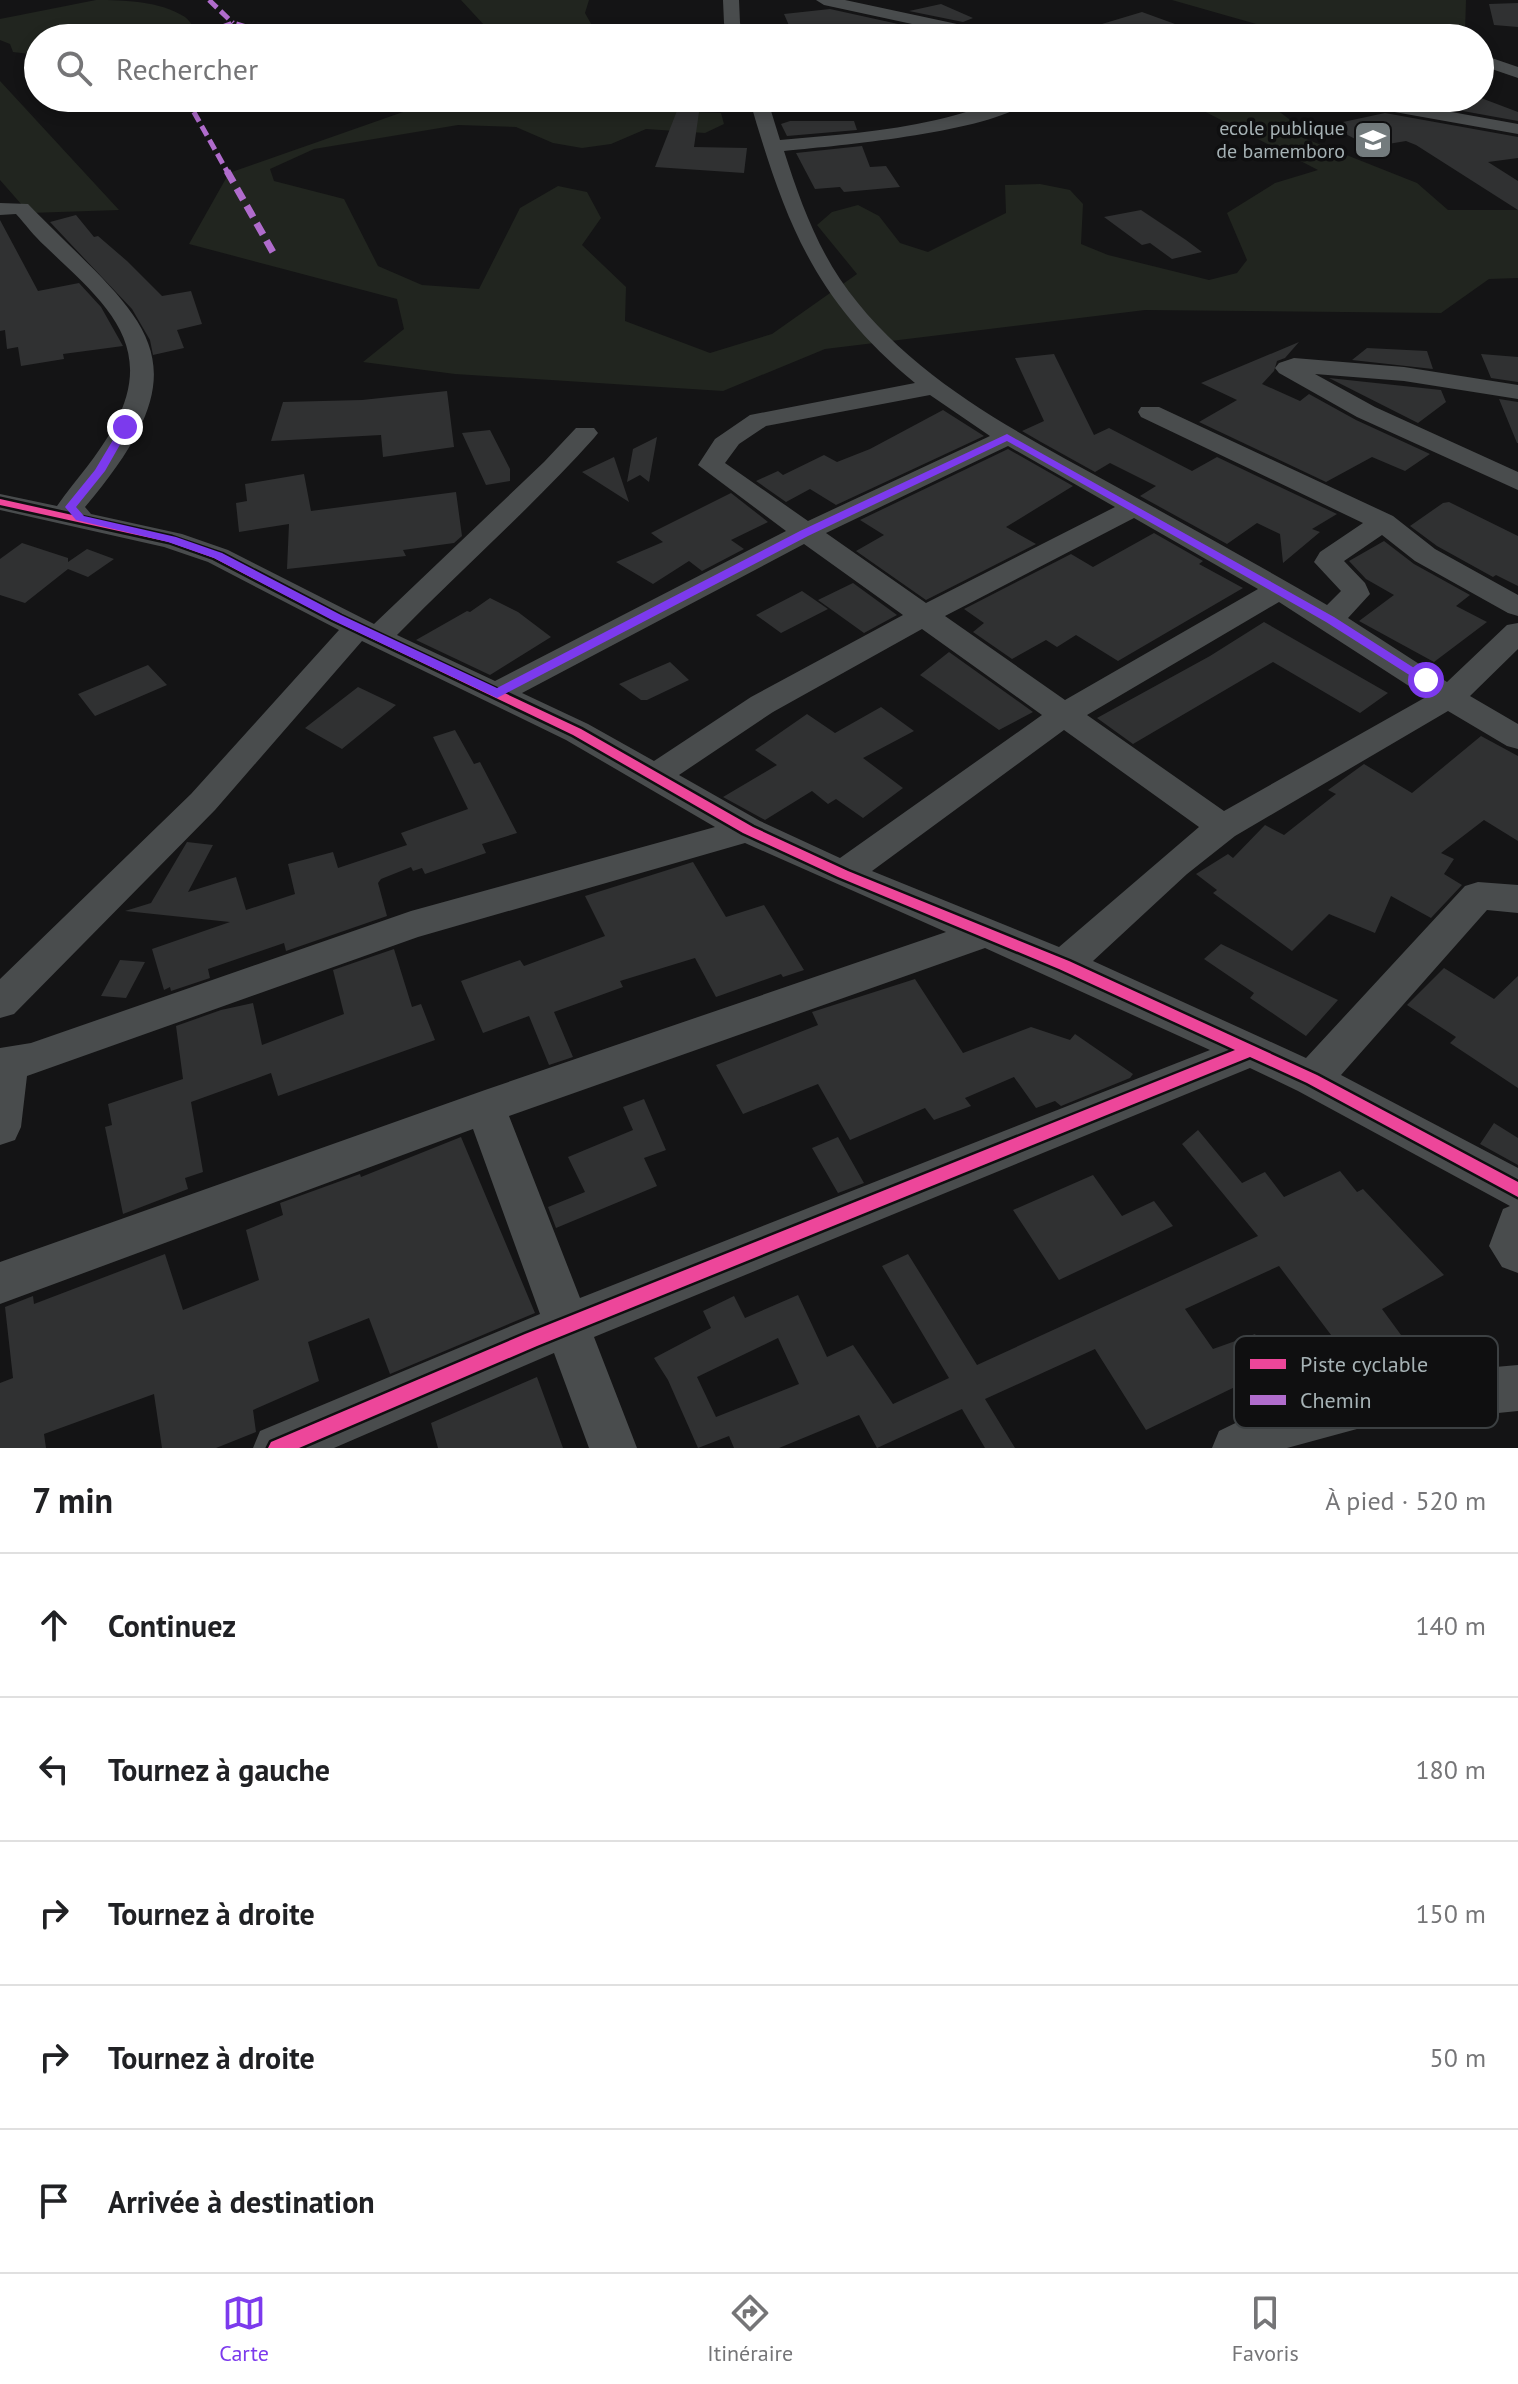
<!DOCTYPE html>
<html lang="fr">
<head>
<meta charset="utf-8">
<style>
  body { margin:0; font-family:"PT Sans",sans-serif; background:#f6f6f6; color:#202124 }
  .stop { position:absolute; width:24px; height:24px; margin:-18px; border:6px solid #7c3aed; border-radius:50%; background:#fff }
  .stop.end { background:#7c3aed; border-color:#fff; box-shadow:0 2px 8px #0008 }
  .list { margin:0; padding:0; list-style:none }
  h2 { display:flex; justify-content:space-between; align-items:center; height:104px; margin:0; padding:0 32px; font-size:34px }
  h2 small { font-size:26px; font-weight:400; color:#757577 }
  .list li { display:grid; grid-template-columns:52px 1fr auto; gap:24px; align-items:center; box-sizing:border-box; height:144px; padding:0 32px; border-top:2px solid #e0e0e0 }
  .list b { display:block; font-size:30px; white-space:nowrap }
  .list em { font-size:26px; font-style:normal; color:#757577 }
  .icon { flex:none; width:44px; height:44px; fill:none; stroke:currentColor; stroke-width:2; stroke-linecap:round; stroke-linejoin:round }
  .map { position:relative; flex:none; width:1518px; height:1448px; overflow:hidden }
  .search { position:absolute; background:#fff; box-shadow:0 4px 12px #0003; left:24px; right:24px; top:24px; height:88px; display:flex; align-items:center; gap:20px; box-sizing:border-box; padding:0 28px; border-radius:44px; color:#757577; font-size:30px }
  .sheet { height:824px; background:#fff }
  nav { display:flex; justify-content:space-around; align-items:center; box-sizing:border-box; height:112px; border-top:2px solid #e0e0e0; background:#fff; font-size:22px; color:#757577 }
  nav a { display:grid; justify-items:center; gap:4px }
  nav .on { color:#7c3aed }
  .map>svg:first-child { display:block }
</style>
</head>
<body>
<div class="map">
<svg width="1518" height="1448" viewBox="0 0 1518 1448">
  <rect width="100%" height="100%" fill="#141415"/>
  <path fill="#21251f" d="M96,0C124,0 160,1 185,17C191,22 197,32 201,38H38V55L13,52L10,44L0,40V19Z
    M461,0H589L585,13L594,29L613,38H496Z
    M1172,0H1466L1465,32L1458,38H1305Z
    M0,81L119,210L29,213L0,180Z
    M443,98H627L666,111L721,113L724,124L705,133L646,129L611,144L582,148L553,143L516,127L458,125L314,149L270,169L274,181L344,199L378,266L422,285L479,289L520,208L558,186L587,192L601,218L582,245L626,287L625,321L710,353L772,334L857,274L817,225L832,212L858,205L879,216L900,243L928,252L1006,213L1005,185L1040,184L1070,190L1083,204L1081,244L1108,255L1209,280L1237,273L1247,260L1227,213L1275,183L1318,170L1196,107L1197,98L1265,101L1293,122L1291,133L1417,183L1448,210H1518V278L1489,279L1441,313L1145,310L825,349L723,391L455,374L363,362L404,329L397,299L189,244L229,173Z"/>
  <path fill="#303132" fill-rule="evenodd" d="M1518,3V27L1494,25L1489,4Z
    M941,4L973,18L963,22L909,11Z
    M830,9L939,33L927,38H846L845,35L794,37L784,14Z
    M1142,12L1186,28L1138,38L1102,24Z
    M682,98H701L694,147L747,148L744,173L655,167Z
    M1391,98H1481L1518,112V121Z
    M1385,113L1518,137V158L1488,162L1518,181V210L1416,145L1406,141L1370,147L1329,125Z
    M790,121H854L857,130L787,136L781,124Z
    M862,146L870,167L886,166L900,187L844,192L840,187L815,189L796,153Z
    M1141,210L1186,240L1202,252L1172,259L1150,243L1142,245L1104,217Z
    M76,215L94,237L98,236L127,261L162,296L191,291L202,324L177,330L184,348L153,355L150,340L132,309L50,222Z
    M0,220L38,291L79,283L101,307L123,346L63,354L64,359L21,366L18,347L7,349L5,330L0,331Z
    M1299,342L1285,358L1277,361L1274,371L1262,384L1300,401L1309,394L1356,420L1430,454L1405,471L1372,457L1326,482L1199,422L1237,400L1201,383Z
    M1367,348L1427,351L1433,369L1352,360Z
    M1054,354L1094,435L1109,428L1192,471L1217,457L1337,514L1312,529L1320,532L1283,563L1280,534L1257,523L1227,544L1140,496L1156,486L1110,463L1095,472L1041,442L1022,431L1044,421L1015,358Z
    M1481,354L1518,357V382L1491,378Z
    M1329,378L1441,390L1446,402L1418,423Z
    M447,391L454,447L383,457L381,435L271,441L283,402L362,400Z
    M1499,399L1518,402V443H1517Z
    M943,410L984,436L836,505L810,489L786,502L756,481L778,471L783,475L824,455L837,462L870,449Z
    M490,430L510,469V481L486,485L462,433Z
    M657,437L649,482L640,475L627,482L633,449Z
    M1008,449L1073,486L1006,527L1036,544L926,600L856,551L884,535L860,520Z
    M614,457L629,502L582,472Z
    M304,474L311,511L456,492L462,536L454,543L403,550L406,556L287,569L289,524L239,532L236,503L247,501L245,484Z
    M731,493L768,522L731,540L744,549L702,571L689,561L653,584L616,562L663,542L651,533Z
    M1449,502L1518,536V586L1496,575L1493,577L1437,546L1410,526L1443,503Z
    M1154,533L1203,561L1199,564L1243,588L1118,661L1076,635L1057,647L1046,640L1012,659L973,632L984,623L964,609L1071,554L1093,567Z
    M1384,541L1414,564L1470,595L1456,606L1487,622L1434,662L1359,621L1394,595L1366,579L1349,561Z
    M22,543L68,558V562L87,549L114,559L88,577L68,569L25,603L0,595V559Z
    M853,583L897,615L864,633L818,600Z
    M802,591L828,609L781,633L756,615Z
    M490,598L518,612L551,637L490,675L416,640L467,611L470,612Z
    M1264,622L1388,693L1360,713L1273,662L1133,744L1097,718L1210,656Z
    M949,652L1033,712L999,730L920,675Z
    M670,662L689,680L647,700H641L619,684Z
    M148,665L167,685L95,716L78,694Z
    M358,687L396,705L342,749L305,728Z
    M881,707L914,731L863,758L903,788L863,818L836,799L828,804L812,791L765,820L723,797L777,765L755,750L807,714L835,733Z
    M455,730L474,764L480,762L517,833L482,844L486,853L425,874L422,868L413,871L411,867L381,879L378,883L387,916L286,951L284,943L208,969L210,978L171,991L170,987L164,990L152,949L230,922L125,911L151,903L187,842L213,845L188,892L236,877L246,910L295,894L288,864L333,852L338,868L407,845L401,833L468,809L433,737Z
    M1481,736L1518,756V841L1484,820L1441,853L1454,859L1444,874L1462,885L1431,918L1391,896L1375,933L1329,914L1292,951L1213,893L1217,890L1196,874L1228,854L1233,858L1265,825L1284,835L1336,794L1328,790L1364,764L1412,793Z
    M693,862L726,917L764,905L804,970L783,977L781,974L716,997L695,958L620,981L623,987L554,1012L573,1057L549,1065L529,1016L483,1033L461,981L520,960L524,966L605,936L585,896Z
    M1221,944L1338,1000L1306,1036L1250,998L1254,993L1204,959Z
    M394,949L412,1007L421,1004L435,1040L278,1096L271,1073L191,1102L203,1172L185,1178L188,1189L123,1214L105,1127L112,1125L108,1104L183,1079L176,1026L221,1010L253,1003L262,1045L344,1014L333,970Z
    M120,960L145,962L126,998L101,996Z
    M1444,968L1494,999L1518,976V1088L1450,1043L1456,1037L1407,1005Z
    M915,979L963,1053L1031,1027L1070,1040L1075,1034L1133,1074L1130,1078L1061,1106L1055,1101L1036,1108L1014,1077L965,1098L971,1106L934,1120L925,1108L850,1140L818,1084L743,1114L716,1065L818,1025L812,1012Z
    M644,1099L666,1150L644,1158L657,1186L556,1228L548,1207L585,1192L568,1157L633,1130L623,1107Z
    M1494,1123L1518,1138V1165L1480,1144Z
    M1198,1130L1242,1183L1265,1172L1284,1197L1340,1171L1357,1192L1363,1189L1444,1275L1382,1309L1412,1350L1359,1372L1279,1266L1185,1309L1213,1349L1255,1334L1271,1360L1262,1363L1268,1371L1146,1430L1095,1349L985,1399L1015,1448H985L962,1409L877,1448L859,1415L779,1448H734L729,1436L698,1448L668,1380L654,1358L711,1328L703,1311L734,1296L745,1318L798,1295L827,1357L853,1345L893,1404L949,1378L882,1266L908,1254L977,1365L1258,1236L1182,1144ZM778,1338L799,1384L716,1417L697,1377Z
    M461,1137L535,1313L390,1374L369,1318L308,1342L319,1381L253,1410L256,1432L216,1448H162L154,1394L44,1434L46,1448H0V1383L13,1378L5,1307L33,1296L34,1304L165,1254L183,1310L259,1280L246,1230L283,1215L280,1203L360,1174L361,1177Z
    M838,1137L864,1183L838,1193L812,1148Z
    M1093,1175L1122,1216L1154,1201L1173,1226L1059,1280L1013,1210Z
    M537,1377L563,1448H438L431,1423Z"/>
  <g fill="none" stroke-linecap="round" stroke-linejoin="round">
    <path fill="#494c4d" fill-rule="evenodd" d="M723,0H739L740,23L745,38H729L724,23Z
      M816,0H845L999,33L1007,38H977L824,5Z
      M1480,54L1518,67V78L1480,65Z
      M749,98H767L780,140C832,135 885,132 936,120C969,113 999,98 1033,98C1000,132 834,146 784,151C798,195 814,240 840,279C906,376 1015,431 1115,486C1186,525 1257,564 1327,605L1341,591L1314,562L1320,552L1363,523L1141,417L1138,412L1141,407H1159L1393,516L1435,549L1518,595V616L1508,613L1415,561L1382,535L1344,561L1365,583L1370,594L1348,618L1447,682L1507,625L1518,623V649L1470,696L1518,724V749L1507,746L1448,711L1235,836L1187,874L1093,961L1306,1058L1465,886L1478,882L1518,885V913L1487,910L1341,1075L1518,1168V1273L1502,1267L1489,1246L1503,1209L1510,1206L1298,1091L1250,1068L594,1337L637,1448H589L554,1353L334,1448H253L260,1431L540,1314L473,1129L0,1304V1262L485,1090L946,932L745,843L418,937L27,1076L21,1127L15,1140L0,1145V1048L31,1043L411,911L715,827L566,740L362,641L215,810L14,1014L0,1018V979L191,794L339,630L208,562L164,547L0,510V494L57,506C76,479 98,456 114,426C159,343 101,300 45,246C34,236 26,225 16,214L0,215V203L28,204C141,320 215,354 85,507L91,514L182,534L228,550L374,624L544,462L576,428H594L598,433L594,438C532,507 462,569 397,635L495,681L786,531L698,465L715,439L750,415L915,383C813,299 785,221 749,98ZM930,395L990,436L808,521L725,463L739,444L766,426ZM1008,446L1115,507L926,603L826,533ZM1134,518L1258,589L1065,700L945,616ZM804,544L903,615L751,697L654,761L588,724L522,693ZM1279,602L1426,697L1224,811L1087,715ZM922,629L1042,715L840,858L760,821L679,775L773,712ZM1064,730L1199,827L1059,947L872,871ZM985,948L1210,1050L580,1298L509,1116Z
      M1335,98H1374L1518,124V134L1344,103Z
      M1294,358L1404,367L1518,385V399L1404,381L1315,374L1375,407L1518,472V490L1357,417L1279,373L1275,368L1279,363Z
      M1518,1365V1411L1368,1426L1287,1448H1212L1219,1431L1285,1399L1368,1378Z"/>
    <path stroke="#b06ccc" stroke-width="5" stroke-dasharray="11 5" stroke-linecap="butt" d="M209,0L233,23
      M191,38L233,23L284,38
      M186,98L228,173"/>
    <path stroke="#b06ccc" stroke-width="7" stroke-dasharray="13 7" stroke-linecap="butt" d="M227,171L274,254"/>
    <g stroke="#0f0f10" stroke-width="5">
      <path id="cycleway" d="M0,499L172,537L222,554L341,616L581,729L753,827L848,871L1069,961L1317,1075L1518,1182V1197L1307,1083L1250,1057L537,1346L299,1448H268L271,1442L525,1334L1235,1050L1059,969L838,877L743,833L573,735L333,620L214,558L169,542L0,505Z"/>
    </g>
    <use href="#cycleway" fill="#ed469a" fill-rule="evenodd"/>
  </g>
  <path fill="#7c3aed" d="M122,425L130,427L105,471L76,507L84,516L176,537L222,553L341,615L497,688L800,531L1007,434L1334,617L1433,680L1422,683L1326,622L1007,441L808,536L497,698L332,620L214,558L168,542L76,520L65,507L95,470Z"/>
  <defs>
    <g id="school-square" transform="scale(2)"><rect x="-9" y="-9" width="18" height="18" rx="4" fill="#737b7d" stroke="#0f0f10"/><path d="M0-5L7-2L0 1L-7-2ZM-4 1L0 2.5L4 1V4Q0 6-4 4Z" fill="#fff"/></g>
  </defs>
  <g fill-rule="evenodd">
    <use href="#school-square" x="1373" y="140"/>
  </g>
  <g text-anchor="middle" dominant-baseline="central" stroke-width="7" stroke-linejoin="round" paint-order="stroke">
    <g font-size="20" fill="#a6b2b5" stroke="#0f0f10" text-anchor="end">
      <text x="1345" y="128">ecole publique<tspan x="1345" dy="23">de bamemboro</tspan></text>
    </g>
  </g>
  <rect x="1234" y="1336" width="264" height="92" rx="12" fill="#0f0f10" stroke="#3c4042" stroke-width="2"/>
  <rect x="1250" y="1359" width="36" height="10" fill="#ed469a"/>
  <rect x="1250" y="1395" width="36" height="10" fill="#b06ccc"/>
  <g font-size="22" fill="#a6b2b5">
    <text x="1300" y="1372">Piste cyclable</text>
    <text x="1300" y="1408">Chemin</text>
  </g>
</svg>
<div class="stop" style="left:1426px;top:680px"></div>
<div class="stop end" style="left:125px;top:427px"></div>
<div class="search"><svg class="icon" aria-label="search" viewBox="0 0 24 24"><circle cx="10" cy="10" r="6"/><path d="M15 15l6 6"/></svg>Rechercher</div>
</div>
<section class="sheet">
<h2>7 min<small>À pied · 520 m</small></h2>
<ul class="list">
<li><svg class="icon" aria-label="ahead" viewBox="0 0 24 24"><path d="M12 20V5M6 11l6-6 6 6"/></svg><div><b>Continuez</b></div><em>140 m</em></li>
<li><svg class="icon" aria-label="left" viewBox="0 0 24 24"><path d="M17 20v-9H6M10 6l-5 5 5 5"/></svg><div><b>Tournez à gauche</b></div><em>180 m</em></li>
<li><svg class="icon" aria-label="right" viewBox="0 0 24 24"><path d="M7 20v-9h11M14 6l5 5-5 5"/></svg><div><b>Tournez à droite</b></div><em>150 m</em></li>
<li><svg class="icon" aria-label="right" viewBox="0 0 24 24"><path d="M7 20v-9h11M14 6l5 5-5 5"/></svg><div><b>Tournez à droite</b></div><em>50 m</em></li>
<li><svg class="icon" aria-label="arrive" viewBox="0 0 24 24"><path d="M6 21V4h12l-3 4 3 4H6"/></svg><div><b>Arrivée à destination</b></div></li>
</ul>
</section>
<nav>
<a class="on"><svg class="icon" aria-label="map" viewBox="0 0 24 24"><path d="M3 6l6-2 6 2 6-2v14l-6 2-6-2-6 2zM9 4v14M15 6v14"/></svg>Carte</a>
<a><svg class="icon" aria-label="directions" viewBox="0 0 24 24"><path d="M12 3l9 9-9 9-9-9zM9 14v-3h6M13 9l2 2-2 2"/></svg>Itinéraire</a>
<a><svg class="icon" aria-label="saved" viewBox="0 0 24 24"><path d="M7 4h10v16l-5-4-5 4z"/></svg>Favoris</a>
</nav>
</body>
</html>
